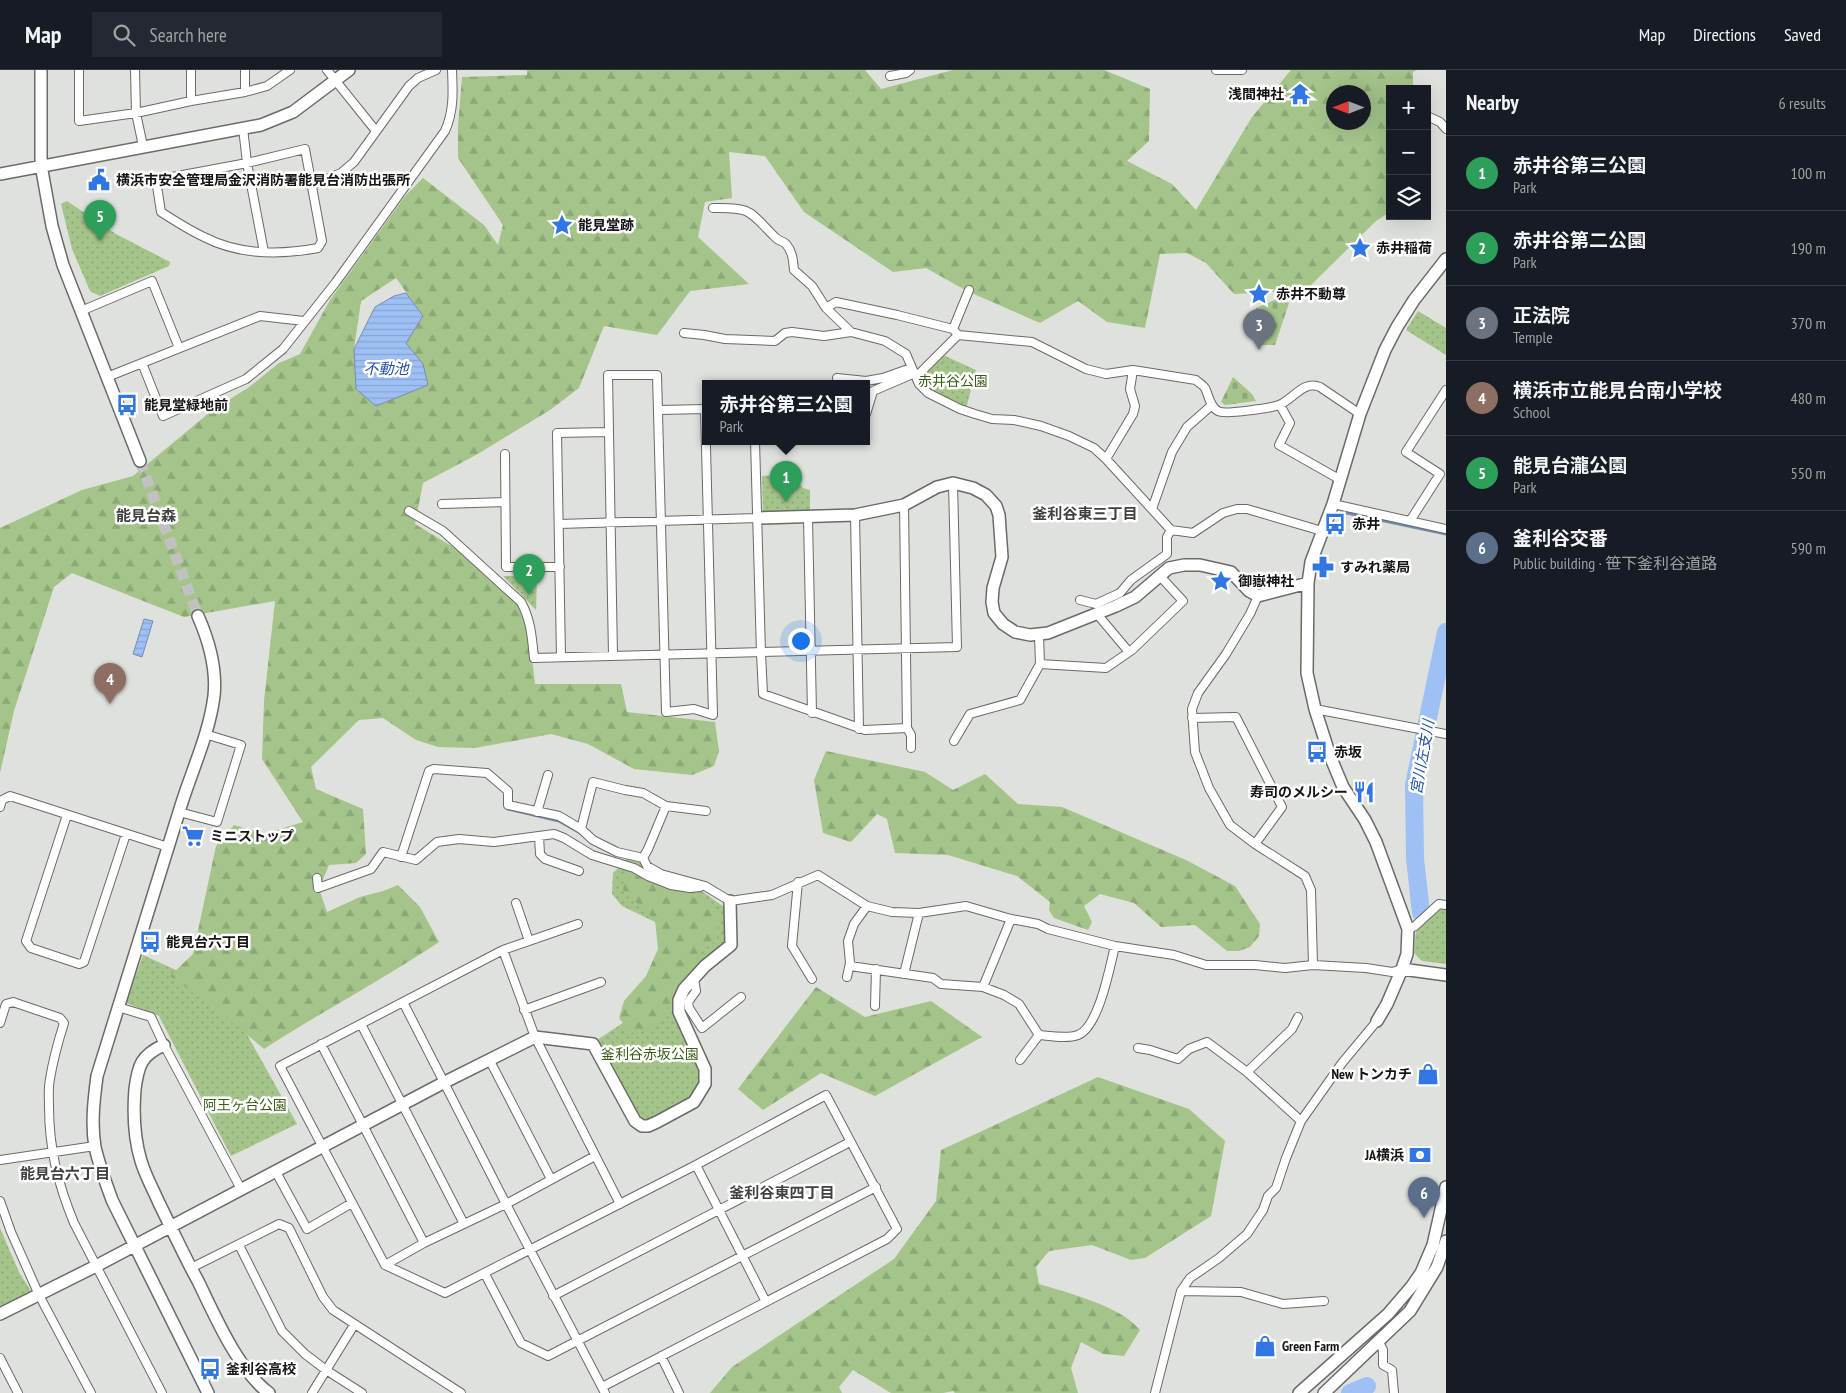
<!DOCTYPE html>
<html lang="en">
<head>
<meta charset="utf-8">
<style>
  body { margin:0; font-family:"PT Sans Narrow","Noto Sans JP",sans-serif; background:#242831; color:#f1f3f6 }
  .controls { position:absolute; right:15px; top:15px; display:grid; overflow:hidden; border-radius:0px; box-shadow:0 5px 20px #0002 }
  .controls button { width:45px; height:45px; display:grid; place-items:center; padding:0; border:0; border-bottom:1px solid #363941; background:#171b24; color:#f1f3f6; font:25px sans-serif }
  .compass { position:absolute; left:1326px; top:15px; width:45px; height:45px; border-radius:50%; background:#171b24; box-shadow:0 5px 20px #0002; rotate:270deg }
  .you { position:absolute; left:800px; top:570px; width:18px; height:18px; margin:-12px; border:4px solid #fff; border-radius:50%; background:#1a73e8; box-shadow:0 0 0 8px #1a73e833 }
  .badge { display:grid; place-items:center; width:32px; height:32px; border-radius:50%; background:#7c3aed; color:#fff; font-size:16px; font-weight:700 }
  .pin { position:absolute; translate:-50% -41px; filter:drop-shadow(0 1px 2px #0008) }
  .pin::after { content:''; position:absolute; top:26px; width:18px; height:15px; background:inherit; clip-path:polygon(0 0,100% 0,50% 100%) }
  .popup { position:absolute; left:702px; top:310px; width:168px; height:65px; box-sizing:border-box; display:grid; place-content:center; border-radius:0px; background:#171b24; filter:drop-shadow(0 1px 4px #0005); font-size:16px; white-space:nowrap; color:#9ea1a6 }
  .popup b { font-size:19px; color:#f1f3f6 }
  .popup::after { content:''; position:absolute; left:50%; top:100%; margin-left:-10px; border:10px solid transparent; border-top-color:#171b24 }
  .list { margin:0; padding:0; list-style:none }
  h2 { display:flex; justify-content:space-between; align-items:center; height:65px; margin:0; padding:0 20px; font-size:21px }
  h2 small { font-size:16px; font-weight:400; color:#9ea1a6 }
  .list li { display:grid; grid-template-columns:32px 1fr auto; gap:15px; align-items:center; box-sizing:border-box; height:75px; padding:0 20px; border-top:1px solid #363941 }
  .list b { display:block; font-size:19px; white-space:nowrap }
  .list p { margin:0; font-size:16px; white-space:nowrap; color:#9ea1a6 }
  .list em { font-size:16px; font-style:normal; color:#9ea1a6 }
  .icon { flex:none; width:28px; height:28px; fill:none; stroke:currentColor; stroke-width:2; stroke-linecap:round; stroke-linejoin:round }
  .map { position:relative; flex:none; width:1446px; height:1323px; overflow:hidden }
  header { display:flex; align-items:center; gap:30px; box-sizing:border-box; height:70px; padding:0 25px; background:#171b24; border-bottom:1px solid #363941 }
  header strong { font-size:24px }
  nav { display:flex; gap:28px; margin-inline-start:auto; font-size:18px }
  .search { width:350px; height:45px; background:#242831; display:flex; align-items:center; gap:12px; box-sizing:border-box; padding:0 18px; border-radius:0px; color:#9ea1a6; font-size:19px }
  main { display:flex }
  aside { flex:1; background:#171b24 }
  .map>svg:first-child { display:block }
</style>
</head>
<body>
<header>
<strong>Map</strong>
<div class="search"><svg class="icon" aria-label="search" viewBox="0 0 24 24"><circle cx="10" cy="10" r="6"/><path d="M15 15l6 6"/></svg>Search here</div>
<nav><a>Map</a><a>Directions</a><a>Saved</a></nav>
</header>
<main>
<div class="map">
<svg width="1446" height="1323" viewBox="0 0 1446 1323">
  <defs>
    <pattern id="grass-dots" width="8" height="8" patternUnits="userSpaceOnUse" patternTransform="scale(1.25)"><rect width="8" height="8" fill="#a4c48a"/><path d="M2 2h.1M6 6h.1" fill="none" stroke="#8ca876" stroke-width="1.8" stroke-linecap="round"/></pattern>
    <pattern id="forest-firs" width="22" height="20" patternUnits="userSpaceOnUse" patternTransform="scale(1.25)"><rect width="22" height="20" fill="#a4c48a"/><path d="M5 1l3.5 6h-7zM16 11l3.5 6h-7z" fill="#8ca876"/></pattern>
    <pattern id="cemetery-stones" width="16" height="16" patternUnits="userSpaceOnUse" patternTransform="scale(1.25)"><rect width="16" height="16" fill="#a4c48a"/><path d="M2 7V4a2 2 0 0 1 4 0v3zM10 15v-3a2 2 0 0 1 4 0v3z" fill="#8ca876"/></pattern>
    <pattern id="water-rules" width="6" height="5" patternUnits="userSpaceOnUse" patternTransform="scale(1.25)"><rect width="6" height="5" fill="#9fc0f4"/><path d="M0 2.5h6" fill="none" stroke="#88a4d0"/></pattern>
  </defs>
  <rect width="100%" height="100%" fill="#dfe1dd"/>
  <path fill="url(#grass-dots)" d="M67,131L116,164L170,192L169,196L100,226L90,221L72,179L61,134Z
    M1418,241L1446,258V285L1406,260Z
    M943,285L976,300L966,339L931,323L920,307Z
    M791,403L803,418L810,420V444H763L762,406Z
    M503,506H537L536,540Z
    M618,798L629,799L675,822H703L724,837L725,871C711,884 682,905 675,923C664,956 720,996 691,1027C686,1033 656,1046 647,1051L639,1048L597,970L635,945L677,885L657,853L622,836L612,824L613,803Z
    M1443,837H1446V894L1422,891L1414,883L1416,860L1436,839Z
    M143,885L189,906L235,943L297,1054L231,1086L159,946L126,933Z
    M0,1158L19,1202L32,1223L0,1239Z"/>
  <path fill="url(#forest-firs)" fill-rule="evenodd" d="M527,0H865L881,19L953,0H1104L1150,19L1149,71L1127,91L1172,114L1196,140L1252,47L1291,0H1417L1413,2V19H1390V142L1376,151L1306,220L1234,224L1206,193L1187,183L1160,184L1145,258L1107,252L1078,231L1040,253L967,221L926,198L893,202L804,142L765,86L729,82L732,128L705,132L698,167L749,214L690,221L657,265L604,256L579,318L550,340L476,385L423,413L415,454L498,504L527,543L535,614H621L627,642L715,652L719,681L714,696L692,705L634,699L588,674L551,664L475,678L438,677L416,670L383,648L359,650L311,697L316,719L363,739L366,784L356,793L329,795L319,819L327,842L360,827L383,821L398,815L420,837L439,872C382,910 321,942 264,979L227,948L170,906L193,884L216,776L234,755L264,764L303,752L262,689L264,631L275,531L184,547L72,503L54,517L14,641L0,703V458L82,420L133,406L215,338L248,318L279,293L300,284L330,230L405,126L423,108L484,155L498,175L503,155L458,88V56L462,7L527,5ZM1334,22H1364V52H1334ZM396,208L423,246L406,273L423,294L354,279L361,231Z
    M826,681L925,702L953,720L985,704L1018,734L1062,737L1186,790L1235,816L1260,854L1259,866L1250,877L1239,881H1227L1195,855L1161,857L1134,833L1100,824L1084,836L1092,852L1088,860L1054,848L1049,840L1050,832L1017,806L948,785L895,783L887,749L877,744L851,772L823,763L814,710Z
    M626,787L642,793L653,811L707,830L720,843L717,869L700,884L671,934L652,957L631,963L619,948L624,931L646,906L658,879L655,850L623,820Z
    M816,917L865,947L931,931L982,967L875,1026L821,1003L763,1040L738,1019Z
    M1098,1007L1189,1039L1225,1071L1211,1146L1145,1188L1131,1190L1092,1175L1049,1181L1036,1197L1039,1214C1068,1223 1121,1236 1140,1260L1124,1286L1103,1284L1081,1272L1071,1298L1078,1323H955L953,1321L943,1323H891L853,1300L839,1317L842,1323H710L732,1297L894,1189L936,1131L941,1080Z"/>
  <path fill="url(#cemetery-stones)" d="M1277,229L1289,233L1275,275H1258L1253,252L1256,238Z
    M1233,307L1252,324L1256,331L1225,335L1221,332Z"/>
  <path fill="url(#water-rules)" stroke="#758db1" d="M406,223L423,246L406,273L423,294L428,315L376,336L356,319L354,279L375,237L394,226Z
    M144,549L153,551L142,587L133,584Z"/>
  <g fill="none" stroke-linecap="round" stroke-linejoin="round">
    <path stroke="#758db1" stroke-width="3" d="M1342,442L1446,464
      M508,739L559,751L582,764"/>
    <path stroke="#9fc0f4" stroke-width="18" d="M1421,843L1415,788L1414,715L1446,562
      M1350,1323L1367,1316"/>
    <path stroke="#c1c2bf" stroke-width="11" stroke-dasharray="11 5.5" stroke-linecap="butt" d="M140,391L198,546"/>
    <g stroke="#696b68" stroke-width="10">
      <path id="street" d="M79,0V51L136,43L191,31L245,22L267,16L290,0
        M135,0L136,43L143,76
        M191,0V31
        M245,0V22
        M327,0L376,61
        M1216,0H1242
        M890,6L906,3L910,0
        M1427,46L1440,52L1446,59
        M243,58L247,93L264,182
        M305,79L322,171L318,178C281,185 239,185 204,167C189,160 175,151 161,142L156,110L247,93Z
        M312,115L341,103L354,92L409,16L418,8L436,0
        M713,138C754,137 749,142 776,168C779,171 783,171 786,174C793,182 793,191 794,200L812,216L826,238L836,232L897,245L953,259L958,265L1032,272L1086,299L1106,304L1133,300L1196,310C1199,313 1203,315 1205,318C1209,326 1210,337 1218,341C1224,345 1271,338 1279,335C1294,329 1303,310 1320,317L1360,344
        M826,238L851,262
        M81,241L152,211L179,278
        M953,259L969,220
        M684,263L704,265L725,269L775,271L785,263L792,262L824,266L851,262L885,271L906,284L919,314L928,323L960,339L975,344L992,349L1014,350L1041,356L1069,366L1094,378L1106,389L1171,460L1193,463L1223,443L1237,439H1247L1322,461
        M142,293L163,346L246,309L283,279L336,212L445,61C454,41 453,22 452,0
        M917,306L958,265
        M107,307L260,246L304,251
        M837,308L866,311L883,308L911,298
        M1280,335L1290,353L1279,375L1339,409
        M659,340L706,339
        M866,344L873,321L915,303
        M609,362L613,586
        M755,371L761,583L763,624L865,660L907,658L904,435
        M505,384L506,497H560
        M1106,389L1133,344L1135,336L1130,319L1133,300
        M442,434L505,432
        M1333,434L1446,459
        M1152,439L1172,382L1187,357L1212,335
        M409,441L443,461L521,532C531,550 532,568 534,588L957,577L953,413
        M855,445L859,659
        M808,448L812,643
        M1410,451L1440,404L1406,382L1446,320
        M559,454L758,448
        M1258,526L1250,544L1226,584L1198,623L1192,639L1195,682L1209,718L1230,755L1255,774L1305,806L1311,820L1313,895
        M1080,530L1096,534L1120,523L1131,510L1167,484V467L1171,460
        M1097,544L1129,582
        M561,587L557,363L609,362L608,305H657L666,642L694,639L713,645L705,339
        M1040,594L1106,598L1132,580L1183,531L1159,505
        M1315,639L1446,664
        M1192,648L1236,647L1282,737L1255,774
        M907,658L911,665V678
        M954,671L970,644L1020,630L1040,594L1039,565
        M0,737L2,730L10,726L168,777
        M179,742L217,752L241,675L205,664
        M537,742L548,705
        M67,745L26,871L31,878L79,894L84,892L126,764
        M581,759L593,712L625,720L643,723L666,736L706,741
        M539,766L540,784L545,789L579,801
        M401,787L429,701L434,699L487,703L508,721V735L559,746L581,759L593,770L617,782L643,788L647,796L661,804L705,816L730,831L772,825L818,805L867,836L892,842L919,843L966,836L1011,849L1038,854L1048,859L1115,876L1174,885L1206,895H1255L1285,898L1313,895L1366,898L1392,902L1402,899
        M643,788L648,779L666,736
        M317,808L318,818L371,799L383,782L416,790L437,772L459,769L494,772L554,764L564,768L592,785L634,798L648,806L671,815L690,818L700,817
        M798,812L792,876L812,909
        M516,833L529,871
        M1011,849L983,917L1004,925L1019,934L1039,965
        M1408,859L1415,856L1439,834L1446,835
        M503,880L578,854
        M850,896L933,908L941,914L983,917
        M904,904L919,843
        M847,907L850,893L848,871L854,854L867,836
        M694,908L696,921L688,932L689,938L702,958L741,927
        M403,932L506,1134L605,1323
        M875,936L876,899
        M118,937L151,947L164,975L241,1119
        M524,940L601,912
        M0,953L6,934L13,932L60,948L64,953C58,972 53,990 50,1009C48,1018 49,1028 49,1036C49,1079 58,1114 74,1153L162,1323
        M361,954L464,1154
        M321,974L424,1173
        M1138,978L1150,980L1178,989L1189,979L1207,972L1247,1002L1301,1051
        M489,989L551,1109
        M1020,990L1039,965C1051,966 1067,969 1078,965C1099,957 1110,896 1115,876
        M1247,1002L1292,959L1298,947
        M0,1090L95,1076
        M696,1095L766,1232
        M276,1102L307,1159L352,1133
        M0,1131L11,1162L39,1225L91,1323
        M239,1175L282,1261L305,1284L326,1300L362,1323
        M385,1195L424,1173L506,1134L595,1086
        M191,1198L279,1154L289,1158L323,1227L333,1240L461,1323
        M485,1204L521,1273L548,1286L876,1117
        M1181,1221L1241,1222L1283,1234L1324,1231
        M553,1226L850,1072
        M1379,1272L1383,1280V1295L1392,1300L1394,1323
        M661,1286L679,1323
        M0,1288L18,1323
        M602,1317L887,1169L897,1159L826,1025L696,1095L445,1223L385,1195L280,996L503,880L535,967L620,1134
        M312,1323L354,1255
        M1155,1323L1181,1221L1190,1208L1219,1188L1247,1164L1263,1140L1268,1126L1276,1118L1286,1088L1301,1051L1342,993L1377,951"/>
    </g>
    <g stroke="#696b68" stroke-width="14">
      <path id="secondary" d="M41,0V95L52,156L63,195L140,391
        M0,104L261,55L293,42L349,0
        M758,448L855,445L904,435L937,417L953,413L973,418L986,425L996,436L999,445L1002,487L993,518L992,532L994,543L1003,554L1015,562L1030,565L1048,563L1116,536L1135,527L1169,498L1184,495H1200L1231,502L1249,521L1258,526L1308,513
        M198,546C209,571 217,598 214,626C209,666 190,704 179,742C151,830 124,918 97,1006C94,1029 91,1054 95,1077C99,1095 106,1113 112,1130L208,1323
        M1402,899L1446,905
        M1377,951L1387,934L1402,899L1407,884L1408,859L1376,772L1365,750L1343,717L1330,686L1315,639L1307,603L1308,513L1311,492L1333,434L1360,344L1385,280L1397,257L1414,230L1446,189
        M164,975C141,985 138,996 135,1019C133,1044 134,1068 141,1091C145,1105 153,1119 159,1133C172,1159 184,1186 198,1211C215,1246 238,1300 269,1323
        M0,1244L96,1196L443,1013L535,967L593,974L635,1051L642,1056H648L657,1052L694,1032L705,1014V999L679,942V930L684,919L705,896L731,875L730,831
        M1299,1323L1388,1244L1412,1216L1421,1203L1433,1175L1446,1117
        M1324,1323L1410,1241L1437,1197L1446,1171"/>
    </g>
    <use href="#street" stroke="#fff" stroke-width="8"/>
    <use href="#secondary" stroke="#fff" stroke-width="11"/>
  </g>
  <defs>
    <g id="temple-bare" transform="scale(1.725)"><path d="M0-6L5-2H3V0L6.5 2.5H4V6H1.5V3h-3V6H-4V2.5H-6.5L-3 0V-2H-5Z" fill="#3177e4" stroke="#fff" stroke-width="2.5" paint-order="stroke"/></g>
    <g id="civic-bare" transform="scale(1.725)"><path d="M-.6-6.5H3V-4.5H.6V-3L4-1V1h2V6H-6V1h2V-1L-.6-3ZM-1.2 2.5V6h2.4V2.5Z" fill="#3177e4" stroke="#fff" stroke-width="2.5" paint-order="stroke"/></g>
    <g id="sight-bare" transform="scale(1.725)"><path d="M0-6L1.8-2.2L6-1.7L2.9 1.2L3.7 5.4L0 3.3L-3.7 5.4L-2.9 1.2L-6-1.7L-1.8-2.2Z" fill="#3177e4" stroke="#fff" stroke-width="2.5" paint-order="stroke"/></g>
    <g id="bus-bare" transform="scale(1.725)"><path d="M-5-6H5V4H4V6H2V4H-2V6H-4V4H-5ZM-3.5-4V0h7V-4ZM-3.5 1.2v1.5H-2V1.2ZM2 1.2v1.5H3.5V1.2Z" fill="#3177e4" stroke="#fff" stroke-width="2.5" paint-order="stroke"/></g>
    <g id="pharmacy-bare" transform="scale(1.725)"><path d="M-2-6h4v4h4v4h-4v4h-4v-4h-4v-4h4Z" fill="#3177e4" stroke="#fff" stroke-width="2.5" paint-order="stroke"/></g>
    <g id="restaurant-bare" transform="scale(1.725)"><path d="M-5-6h1v4h1v-4h1v4h1v-4h1v5L-1.5 .5V6h-2V.5L-5-1ZM5-6V6H3V1.5H1.5Q1.5-4 5-6Z" fill="#3177e4" stroke="#fff" stroke-width="2.5" paint-order="stroke"/></g>
    <g id="supermarket-bare" transform="scale(1.725)"><path d="M-6-5.5h2.5l.6 2H6L4.5 2H-2.5L-4.4-4H-6ZM-1.5 3.2a1.3 1.3 0 1 0 .1 0ZM3 3.2a1.3 1.3 0 1 0 .1 0Z" fill="#3177e4" stroke="#fff" stroke-width="2.5" paint-order="stroke"/></g>
    <g id="shop-bare" transform="scale(1.725)"><path d="M-5-2.5h2.3a2.7 3.5 0 0 1 5.4 0H5L5.5 6h-11ZM-1.5-2.5h3a1.5 2.3 0 0 0-3 0Z" fill="#3177e4" stroke="#fff" stroke-width="2.5" paint-order="stroke"/></g>
    <g id="bank-bare" transform="scale(1.725)"><path d="M-6-4H6V4H-6ZM0-2.3a2.3 2.3 0 1 0 0 4.6a2.3 2.3 0 1 0 0-4.6Z" fill="#3177e4" stroke="#fff" stroke-width="2.5" paint-order="stroke"/></g>
  </defs>
  <g fill-rule="evenodd">
    <use href="#temple-bare" x="1300" y="24"/>
    <use href="#civic-bare" x="99" y="110"/>
    <use href="#sight-bare" x="562" y="155"/>
    <use href="#sight-bare" x="1360" y="178"/>
    <use href="#sight-bare" x="1259" y="224"/>
    <use href="#bus-bare" x="127" y="335"/>
    <use href="#bus-bare" x="1335" y="454"/>
    <use href="#pharmacy-bare" x="1323" y="497"/>
    <use href="#sight-bare" x="1221" y="511"/>
    <use href="#bus-bare" x="1317" y="682"/>
    <use href="#restaurant-bare" x="1364" y="722"/>
    <use href="#supermarket-bare" x="193" y="766"/>
    <use href="#bus-bare" x="150" y="872"/>
    <use href="#shop-bare" x="1428" y="1004"/>
    <use href="#bank-bare" x="1420" y="1085"/>
    <use href="#shop-bare" x="1265" y="1276"/>
    <use href="#bus-bare" x="210" y="1299"/>
  </g>
  <g text-anchor="middle" dominant-baseline="central" stroke-width="5" stroke-linejoin="round" paint-order="stroke">
    <g font-size="14" font-weight="bold" fill="#141514" stroke="#fff" text-anchor="start">
      <text x="1284" y="24" text-anchor="end">浅間神社</text>
      <text x="116" y="110">横浜市安全管理局金沢消防署能見台消防出張所</text>
      <text x="578" y="155">能見堂跡</text>
      <text x="1376" y="178">赤井稲荷</text>
      <text x="1276" y="224">赤井不動尊</text>
      <text x="144" y="335">能見堂緑地前</text>
      <text x="1352" y="454">赤井</text>
      <text x="1340" y="497">すみれ薬局</text>
      <text x="1238" y="511">御嶽神社</text>
      <text x="1334" y="682">赤坂</text>
      <text x="1348" y="722" text-anchor="end">寿司のメルシー</text>
      <text x="210" y="766">ミニストップ</text>
      <text x="166" y="872">能見台六丁目</text>
      <text x="1412" y="1004" text-anchor="end">New トンカチ</text>
      <text x="1404" y="1085" text-anchor="end">JA横浜</text>
      <text x="1282" y="1276">Green Farm</text>
      <text x="226" y="1299">釜利谷高校</text>
    </g>
    <g font-size="14" fill="#3b5d16" stroke="#fff">
      <text x="953" y="311">赤井谷公園</text>
      <text x="650" y="984">釜利谷赤坂公園</text>
      <text x="245" y="1035">阿王ヶ台公園</text>
    </g>
    <g font-size="15" font-style="italic" fill="#22529d" stroke="#fff">
      <text x="386" y="298">不動池</text>
      <text transform="translate(1422 687) rotate(-80)">宮川左支川</text>
    </g>
    <g font-size="15" font-weight="bold" fill="#414240" stroke="#fff">
      <text x="1085" y="443">釜利谷東三丁目</text>
      <text x="146" y="445">能見台森</text>
      <text x="65" y="1103">能見台六丁目</text>
      <text x="782" y="1122">釜利谷東四丁目</text>
    </g>
  </g>
</svg>
<div class="controls">
<button>+</button>
<button>−</button>
<button><svg class="icon" aria-label="layers" viewBox="0 0 24 24"><path d="M12 4l9 5-9 5-9-5zM3 14l9 5 9-5"/></svg></button>
</div>
<svg class="compass" viewBox="-18 -18 36 36"><path d="M0-13l5 13h-10z" fill="#e53935"/><path d="M0 13l5-13h-10z" fill="#9ea1a6"/></svg>
<div class="you"></div>
<div class="pin badge" style="left:786px;top:432px;background:#2e9e5b">1</div>
<div class="popup"><b>赤井谷第三公園</b>Park</div>
<div class="pin badge" style="left:529px;top:525px;background:#2e9e5b">2</div>
<div class="pin badge" style="left:1259px;top:280px;background:#6b7280">3</div>
<div class="pin badge" style="left:110px;top:634px;background:#8d6e63">4</div>
<div class="pin badge" style="left:100px;top:171px;background:#2e9e5b">5</div>
<div class="pin badge" style="left:1424px;top:1148px;background:#5c6f8a">6</div>
</div>
<aside>
<h2>Nearby<small>6 results</small></h2>
<ul class="list">
<li><span class="badge" style="background:#2e9e5b">1</span><div><b>赤井谷第三公園</b><p>Park</p></div><em>100 m</em></li>
<li><span class="badge" style="background:#2e9e5b">2</span><div><b>赤井谷第二公園</b><p>Park</p></div><em>190 m</em></li>
<li><span class="badge" style="background:#6b7280">3</span><div><b>正法院</b><p>Temple</p></div><em>370 m</em></li>
<li><span class="badge" style="background:#8d6e63">4</span><div><b>横浜市立能見台南小学校</b><p>School</p></div><em>480 m</em></li>
<li><span class="badge" style="background:#2e9e5b">5</span><div><b>能見台瀧公園</b><p>Park</p></div><em>550 m</em></li>
<li><span class="badge" style="background:#5c6f8a">6</span><div><b>釜利谷交番</b><p>Public building · 笹下釜利谷道路</p></div><em>590 m</em></li>
</ul>
</aside>
</main>
</body>
</html>
